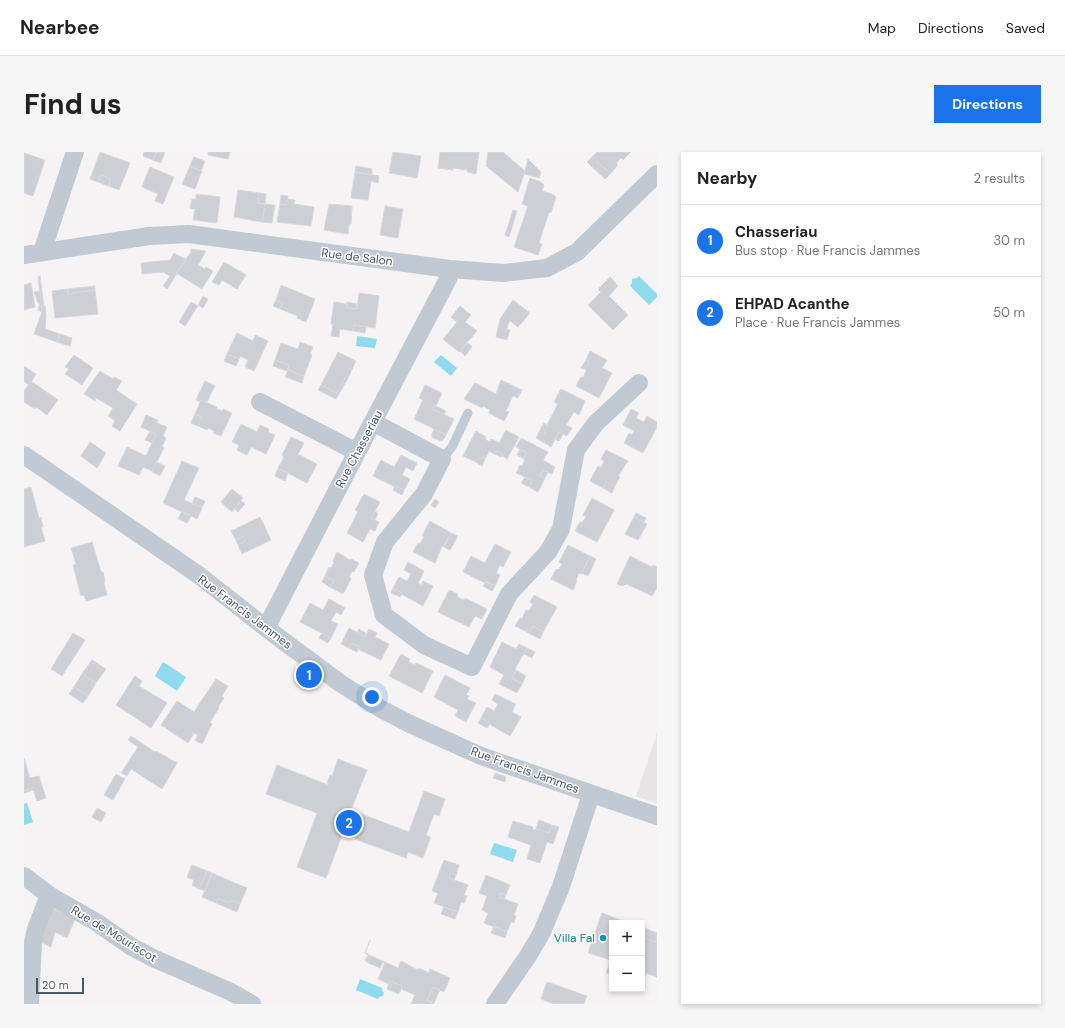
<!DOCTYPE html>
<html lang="en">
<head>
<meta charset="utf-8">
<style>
  body { margin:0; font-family:"DM Sans",sans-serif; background:#f6f6f6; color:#222 }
  .controls { position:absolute; right:12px; bottom:12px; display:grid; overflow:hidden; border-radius:0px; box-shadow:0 2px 6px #0003 }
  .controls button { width:36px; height:36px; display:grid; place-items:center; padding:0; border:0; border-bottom:1px solid #e0e0e0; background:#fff; color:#222; font:20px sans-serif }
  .scale { position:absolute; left:12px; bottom:10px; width:48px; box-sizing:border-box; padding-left:4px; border:2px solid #4a5661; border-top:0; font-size:11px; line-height:14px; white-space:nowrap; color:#4a5661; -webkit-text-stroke:3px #fff; paint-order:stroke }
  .you { position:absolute; left:348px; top:545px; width:14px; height:14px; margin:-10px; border:3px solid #fff; border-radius:50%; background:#1a73e8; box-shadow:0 0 0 6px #1a73e833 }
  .badge { display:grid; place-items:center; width:26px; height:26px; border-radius:50%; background:#1a73e8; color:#fff; font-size:13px; font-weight:700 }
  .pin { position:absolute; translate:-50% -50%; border:2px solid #fff; box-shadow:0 1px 4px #0006 }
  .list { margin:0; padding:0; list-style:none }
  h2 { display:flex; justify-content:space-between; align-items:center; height:52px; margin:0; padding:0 16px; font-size:17px }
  h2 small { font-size:13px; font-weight:400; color:#767676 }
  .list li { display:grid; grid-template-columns:26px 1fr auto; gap:12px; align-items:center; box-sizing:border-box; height:72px; padding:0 16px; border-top:1px solid #e0e0e0 }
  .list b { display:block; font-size:15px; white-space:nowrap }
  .list p { margin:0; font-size:13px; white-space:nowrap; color:#767676 }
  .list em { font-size:13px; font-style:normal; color:#767676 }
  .map { position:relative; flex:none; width:633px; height:852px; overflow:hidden; border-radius:0px }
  header { display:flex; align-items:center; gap:24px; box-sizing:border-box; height:56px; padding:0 20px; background:#fff; border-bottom:1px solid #e0e0e0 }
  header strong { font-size:19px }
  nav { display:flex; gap:22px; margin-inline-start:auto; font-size:14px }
  .intro { display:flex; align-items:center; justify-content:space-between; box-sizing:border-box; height:96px; padding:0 24px }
  h1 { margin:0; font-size:28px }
  .button { padding:10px 18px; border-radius:0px; background:#1a73e8; color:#fff; font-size:14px; font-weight:700 }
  main { display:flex; gap:24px; padding:0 24px }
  aside { flex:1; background:#fff; border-radius:0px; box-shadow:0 2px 6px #0003 }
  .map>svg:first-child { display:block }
</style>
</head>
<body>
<header>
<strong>Nearbee</strong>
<nav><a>Map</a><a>Directions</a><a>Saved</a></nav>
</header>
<div class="intro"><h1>Find us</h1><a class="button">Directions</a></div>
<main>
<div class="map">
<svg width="633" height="852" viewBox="0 0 633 852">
  <rect width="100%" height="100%" fill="#f5f3f3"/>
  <path fill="#e6e4e5" d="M633,581V651L612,644Z"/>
  <path fill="#90daee" d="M615,124L633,142V145L625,153L606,134L608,131V127L613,126Z
    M333,184L353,187L351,196L332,194Z
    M417,203L433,216L427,224L410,210Z
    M139,510L162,525L153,539L131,524Z
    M3,651L9,670L0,673V652Z
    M470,691L493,698L489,710L466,702Z
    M336,827L358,836V838L360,841L359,844L355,845L354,847L332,838Z"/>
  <path fill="#cdcfd5" stroke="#d7d9de" d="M76,0L106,11L95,38L84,34L87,27L77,23L74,30L66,27Z
    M120,0H132L129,8L119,4Z
    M132,0H141L137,11L129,8Z
    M184,0H206L204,7L184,3Z
    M369,0L397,4L393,26L365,21Z
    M416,0H455L452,22L443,20L444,18L429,16V18L414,16Z
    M464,0H479L501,19L494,40L462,14Z
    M573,0H607L599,8L597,6L592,11L594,13L586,22L568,5Z
    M0,1L21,8L9,44L0,41Z
    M170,5L181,9L177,19L166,14Z
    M568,5L586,22L581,27L563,10Z
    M504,7L517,20L515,26L500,22Z
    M166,14L178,19L171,37L158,32Z
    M332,14L348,17V23L331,20Z
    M126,15L150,25L139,52L131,49L134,42L118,35Z
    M331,20L355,24L354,31L347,29L344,48L327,46Z
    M77,23L87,27L84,34L74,30Z
    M506,26L517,30L520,33L518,39L530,43L532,45L527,61L525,60L515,91L518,92L514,103L490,95L504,54L498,52Z
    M214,38L235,41L234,51L241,52L238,70L210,65Z
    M235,41L242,42L241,52L234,51Z
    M172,42L196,45L193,71L169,68L171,57L166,56L168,47H172Z
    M257,43L264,44L262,53L256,52Z
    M263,47L271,48L270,52L290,55L287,74L253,70L256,52L262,53Z
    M241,52L251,53L248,71L238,70Z
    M305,52L328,54L327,72H325L324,82L300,78Z
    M361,54L379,57L374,86L356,83Z
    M489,58L493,59L485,85L481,83Z
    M167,97L182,99L174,113L181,117L182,115L189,119L178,137L152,121L167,100Z
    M150,101L161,107L163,106L143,137L139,134L146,124L139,120L118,122L117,111L146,108Z
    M200,110L222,123L213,137L198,128L195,133L188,130Z
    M16,124L20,154H17L14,125Z
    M586,125L594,134L585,144L604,163L589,178L564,153L577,140L574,137Z
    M7,131L11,155L0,158V133Z
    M257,133L291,147L282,170L273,166L274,164L256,157L259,151L252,148Z
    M71,134V138L44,142V137Z
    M44,137V142L71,138L74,162L31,166L28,139Z
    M16,139L17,154L18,160L14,158L16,152L14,151L10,140Z
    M335,141L355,144L351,176L330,173L329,179L316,177L315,185L307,184L309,172H307L310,150L323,152V156L333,157Z
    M179,144L184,147L179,156L174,153Z
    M252,148L259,151L256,157L249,154Z
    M489,148L506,161L494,175L486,169L484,172L483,177L486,178L483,188L472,185L476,167Z
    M167,150L174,154L161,174L155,170Z
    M323,150L333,152V157L323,156Z
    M17,154H21L22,163L21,177L36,182L33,190L10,182L18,160Z
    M436,154L447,163L441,170L453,179L435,200L419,187L433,170L427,165Z
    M330,173L342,175L341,181L329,179Z
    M213,181L229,189L231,183L244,189L230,219L221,215L224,208L216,204L215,207L203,202Z
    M36,182L48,186L46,194L33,190Z
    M276,190L289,195L286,202L288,203L280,224L264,218L265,213L251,208L257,191L274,197Z
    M444,191L448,195L441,204L436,199Z
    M566,199L583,208L578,216L588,221L575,246L552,234L557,225L559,226L562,219L561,218L565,210L562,208Z
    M314,200L332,209L324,226L322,224L313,241L297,233Z
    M203,202L215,207L212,214L200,209Z
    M50,203L69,216L58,233L41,222L45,217L41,215Z
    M251,208L265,213L263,219L249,214Z
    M562,208L565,210L561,217L557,216Z
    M0,214L12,222L5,233L0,229Z
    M264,218L280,224L278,231L261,225Z
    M76,219L89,227L90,225L98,229L92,238L113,252L96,279L88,274L91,269L84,264L89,256L72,246L71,249L60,242Z
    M322,224L324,226L312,247L294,238L297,233L313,241Z
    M477,228L498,238L494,246L489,244L482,259L485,260L480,269L465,261L466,258L459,254L458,256L440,247L451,231L472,242Z
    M7,229L34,248L23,263L12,255L11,257L0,250V238H1Z
    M181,229L191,234L183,250L177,248L176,250L172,248Z
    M401,233L418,241L412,254L410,253L408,257L430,267L422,283L390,267L399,248L395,246Z
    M537,237L561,249L555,263L550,260L542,273L548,276L543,284L535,280L527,295L512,286L515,280L520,282L524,274L523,273L534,252L530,250Z
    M177,248L193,255L192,257L199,259V257L208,261L197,284L189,281L190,279L184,276L183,278L174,274L178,265L171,262Z
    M410,253L422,259L420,262L408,257Z
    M607,257L615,261L612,266L620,270L623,264L633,270V275L619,301L600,291L605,281L608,283L610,279L599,273Z
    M171,262L178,265L174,274L167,271Z
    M122,263L134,268L133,271L143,275L139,284L142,286L138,295L140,296L128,319L119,315L115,323L94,314L103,295L122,304L132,282L117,275Z
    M520,271L524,274L520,282L515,280Z
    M217,272L233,280L236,273L245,277L244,280L251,283L242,302L227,295L223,303L213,298L215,293L208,290Z
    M410,277L422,283L419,288L416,289L408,285V282Z
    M482,278L495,285L483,307L478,304L479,302L472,299L470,302L465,299L461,307L458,305L451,308L450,309L439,304L452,279L462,285L461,287L466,290L467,287L475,291Z
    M126,279L132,282L128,291L121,288Z
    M535,280L539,282L535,289L531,287Z
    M267,285L280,291L274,302L293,312L283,331L254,316L260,305L258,303Z
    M497,286L524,300L519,308L531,315L528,322L519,318L516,324L521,326L514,340L505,335L508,328L492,321L496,313L498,314L501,308L499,307L503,301L492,295Z
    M66,290L82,301L73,316L57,304Z
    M496,297L503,301L500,307L493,303Z
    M582,298L604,309L594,324L596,325L591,334L582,330L579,336L566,329L574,314L577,316L580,309L577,307Z
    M472,299L479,302L477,305L470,302Z
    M377,303L393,311L389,319L382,315L378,323L386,327L380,338L371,334V335L349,324L357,308L370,315Z
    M458,305L461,307L458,314L450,309L451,308Z
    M158,309L175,316L160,348L178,356L173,367L139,351Z
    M132,310L141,314L136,324L128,320Z
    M254,316L264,321L261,329L251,324Z
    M519,318L524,320L521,326L516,324Z
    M501,325L508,328L505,335L497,331Z
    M582,330L591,334L588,341L579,336Z
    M371,334L380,338L378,343L369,338Z
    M7,335L15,366L17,365L19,375H17L21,389L0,395V337Z
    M208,337L219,346L208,360L197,350Z
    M340,342L356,350L347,366L355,370L351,379L346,377L339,390L323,381L334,360L331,358Z
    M171,345L181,349L178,356L168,352Z
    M568,346L590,358L573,390L551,379L556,370L558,371L562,365L559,363Z
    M411,347L415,350L411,356L407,353Z
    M217,349L221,352L214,360L211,357Z
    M158,359L167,364L163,371L154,367Z
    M351,359L354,361L351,368L347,366Z
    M612,361L622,366L620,370L610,365Z
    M236,365L247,388L218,402L214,393L221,389L219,384L212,388L207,379Z
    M610,365L623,372L614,388L601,382Z
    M406,369L427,381L419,395L418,394L411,411L389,400L394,391L396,392L400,385L398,384Z
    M427,381L434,384L426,398L420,395Z
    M219,384L221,389L214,393L212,388Z
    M68,390L77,420H79L81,429L80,430L83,443L62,449L60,443L57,444L49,413L52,412L47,396Z
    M471,392L487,400L479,415L476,413L472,421L476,423L471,434L462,430L461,431L439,420L447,404L461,411Z
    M544,393L566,404L557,422L555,421L552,428L553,429L549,438L527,427L532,417L534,418L538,412L535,410Z
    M313,400L326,408L327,407L335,411L330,420L328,419L325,425L327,427L319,442L306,435L310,429L301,424L305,415L307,416L310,410L309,409Z
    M566,404L572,407L564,424L558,421Z
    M606,404L628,415L629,413L633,415V436L628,444L603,432L598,434L593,432Z
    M384,410L400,419L394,431L398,433L399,429L409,434L399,454L377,442L378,441L369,436L375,425L383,429L387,422L380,418Z
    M301,424L310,429L306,435L298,430Z
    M462,430L471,434L468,439L459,434Z
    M369,436L378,441L376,445L367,441Z
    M425,438L434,442L433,445L440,448L441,446L463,457L458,467L451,464L445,475L414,460Z
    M510,443L533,455L519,480L509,474L505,481L491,474L496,466L498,467L502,458L505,459L509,452L506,450Z
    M305,447L321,456L317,463L312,460L307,469L314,472L307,486L276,470L286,451L299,458Z
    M509,474L519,480L516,487L505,481Z
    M325,476L341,485L345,477L353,481L351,485L365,492L357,508L334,497L335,495L327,491L325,496L317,492Z
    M335,477L342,481L341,485L333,481Z
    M49,481L61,488L38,524L27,517Z
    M298,481L307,486L304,491L295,486Z
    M478,490L492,497L495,492L503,496L491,517L492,518L488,526L498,532L493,541L475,532L480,523L466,515Z
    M327,491L335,495L333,500L325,496Z
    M503,496L511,500L508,506L500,502Z
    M377,502L386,507L385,510L391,513L392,511L409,519L398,541L365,524Z
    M68,508L82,517L72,531L58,522Z
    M492,518L502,524L498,532L488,526Z
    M58,522L72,531L64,544L50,535Z
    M421,523L446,536L442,543L445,544L443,547L452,551L442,570L431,564L434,558L410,545Z
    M111,524L118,529L115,534L143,551L127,576L92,553Z
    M192,527L204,534L198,544L200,546L194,555L195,556L186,570L188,572L178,592L171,588L174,583L170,581L164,591L137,573L153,549L170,560Z
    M50,535L64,544L59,551L45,542Z
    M471,542L492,552L488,560L497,565L486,584L465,572L466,571L457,566L463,555L470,559L474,552L468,548Z
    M457,566L466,571L463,576L454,571Z
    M107,584L131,600L132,599L153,611L138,637L107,617L103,624L97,621L114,595L104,588Z
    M0,606L6,626L15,624L22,646L13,649L9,636L0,639Z
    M314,607L343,618L327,658L385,680L400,639L421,647L415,664L410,662L402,683L406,685V687L399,706L384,700L382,706L331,687L332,682L320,677L302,726L273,715L293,661L242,642L253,613L304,633L305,631H303L306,623L308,624Z
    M471,621L482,625L481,630L469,626Z
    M92,622L101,627L89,648L80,643Z
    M9,636L10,638L0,641V639Z
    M73,656L82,661L77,670L68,665Z
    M515,668L528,673L525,681L512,677Z
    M489,669L509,675L508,677L512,678V677L525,681L528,673L535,675L529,692L523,690L516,711L503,707L507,693L484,685Z
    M420,708L435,713L432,723L427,721L425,726L444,733L440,743L443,744L440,751L437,750L434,760L410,751L414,741L408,739Z
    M168,713L183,719L175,737L168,733L170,728L163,725Z
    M183,719L188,721L181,739L175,737Z
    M188,721L223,736L216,752L207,748L206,751L194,746L192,751L178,745Z
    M427,721L432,723L430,728L425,726Z
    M462,723L486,733L482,743L477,741L475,745L494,752L490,763L492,764L490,771L487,770L483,780L460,771L464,761L458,758L463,744L455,741Z
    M477,741L482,743L480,747L475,745Z
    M194,746L206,751L207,748L216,752L213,760L192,751Z
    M26,755L51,767L43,786L31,780L27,795L14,789Z
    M420,755L434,760L431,767L417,762Z
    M578,761L602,770L601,771H588V823L582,821L587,808L564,801Z
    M470,774L483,780L481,786L467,781Z
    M618,775L633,781L632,790L618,785Z
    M618,785L632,790L633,787V825L622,821L618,832Z
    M346,788L341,801L374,816L377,809L394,818L395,816L405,821L406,817L426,826L420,840L409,835L403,848L410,852H387L391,843L377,837L378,834L366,829L365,832L354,827L361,811L359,810L356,816L344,811L347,804L341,801Z
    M344,803L347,804L344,811L341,809Z
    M366,829L378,834L375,842L363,837Z
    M523,830L563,844L560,852H530L517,847Z
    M409,835L416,838L410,851L403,848Z"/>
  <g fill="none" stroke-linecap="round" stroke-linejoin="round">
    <path stroke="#c1cad2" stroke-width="9" d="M418,307L428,295L444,261"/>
    <path stroke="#c1cad2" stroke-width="18" d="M18,100L51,0
      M0,103L125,84L165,82L426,117L480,121L523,116L553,100L633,22
      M236,250L333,300
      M349,270L418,307L400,342L361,390L349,423L360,463L400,493L448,515L485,442L524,400L537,377L552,298L572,271L615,231
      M0,303L176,424L242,476L316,531L357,557L386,572L457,604L633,664
      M242,476L333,300L424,127L426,117
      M0,724L25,743L72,770L108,795L129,806L207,840L228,852
      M6,852L9,790L12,777L25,743
      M471,852L504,804L517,782L537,735L567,642"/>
  </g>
  <circle fill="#0f9aa8" stroke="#fff" stroke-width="1.5" cx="579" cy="786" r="4"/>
  <g text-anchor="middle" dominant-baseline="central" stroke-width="3" stroke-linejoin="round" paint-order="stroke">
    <g font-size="12" fill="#4a5661" stroke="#fff">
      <text transform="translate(333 105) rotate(7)">Rue de Salon</text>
      <text transform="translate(335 297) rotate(-62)">Rue Chasseriau</text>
      <text transform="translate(221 460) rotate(37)">Rue Francis Jammes</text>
      <text transform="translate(501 618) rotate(20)">Rue Francis Jammes</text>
      <text transform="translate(90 782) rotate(31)">Rue de Mouriscot</text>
    </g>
    <g font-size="12" fill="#0d838f" stroke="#fff" text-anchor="end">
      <text x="571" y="786">Villa Fal</text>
    </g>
  </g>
</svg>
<div class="controls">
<button>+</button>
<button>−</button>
</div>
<div class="scale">20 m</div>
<div class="you"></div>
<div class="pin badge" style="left:285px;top:523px">1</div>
<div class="pin badge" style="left:325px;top:671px">2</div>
</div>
<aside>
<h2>Nearby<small>2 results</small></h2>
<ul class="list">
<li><span class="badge">1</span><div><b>Chasseriau</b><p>Bus stop · Rue Francis Jammes</p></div><em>30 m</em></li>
<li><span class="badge">2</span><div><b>EHPAD Acanthe</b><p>Place · Rue Francis Jammes</p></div><em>50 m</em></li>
</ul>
</aside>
</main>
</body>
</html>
